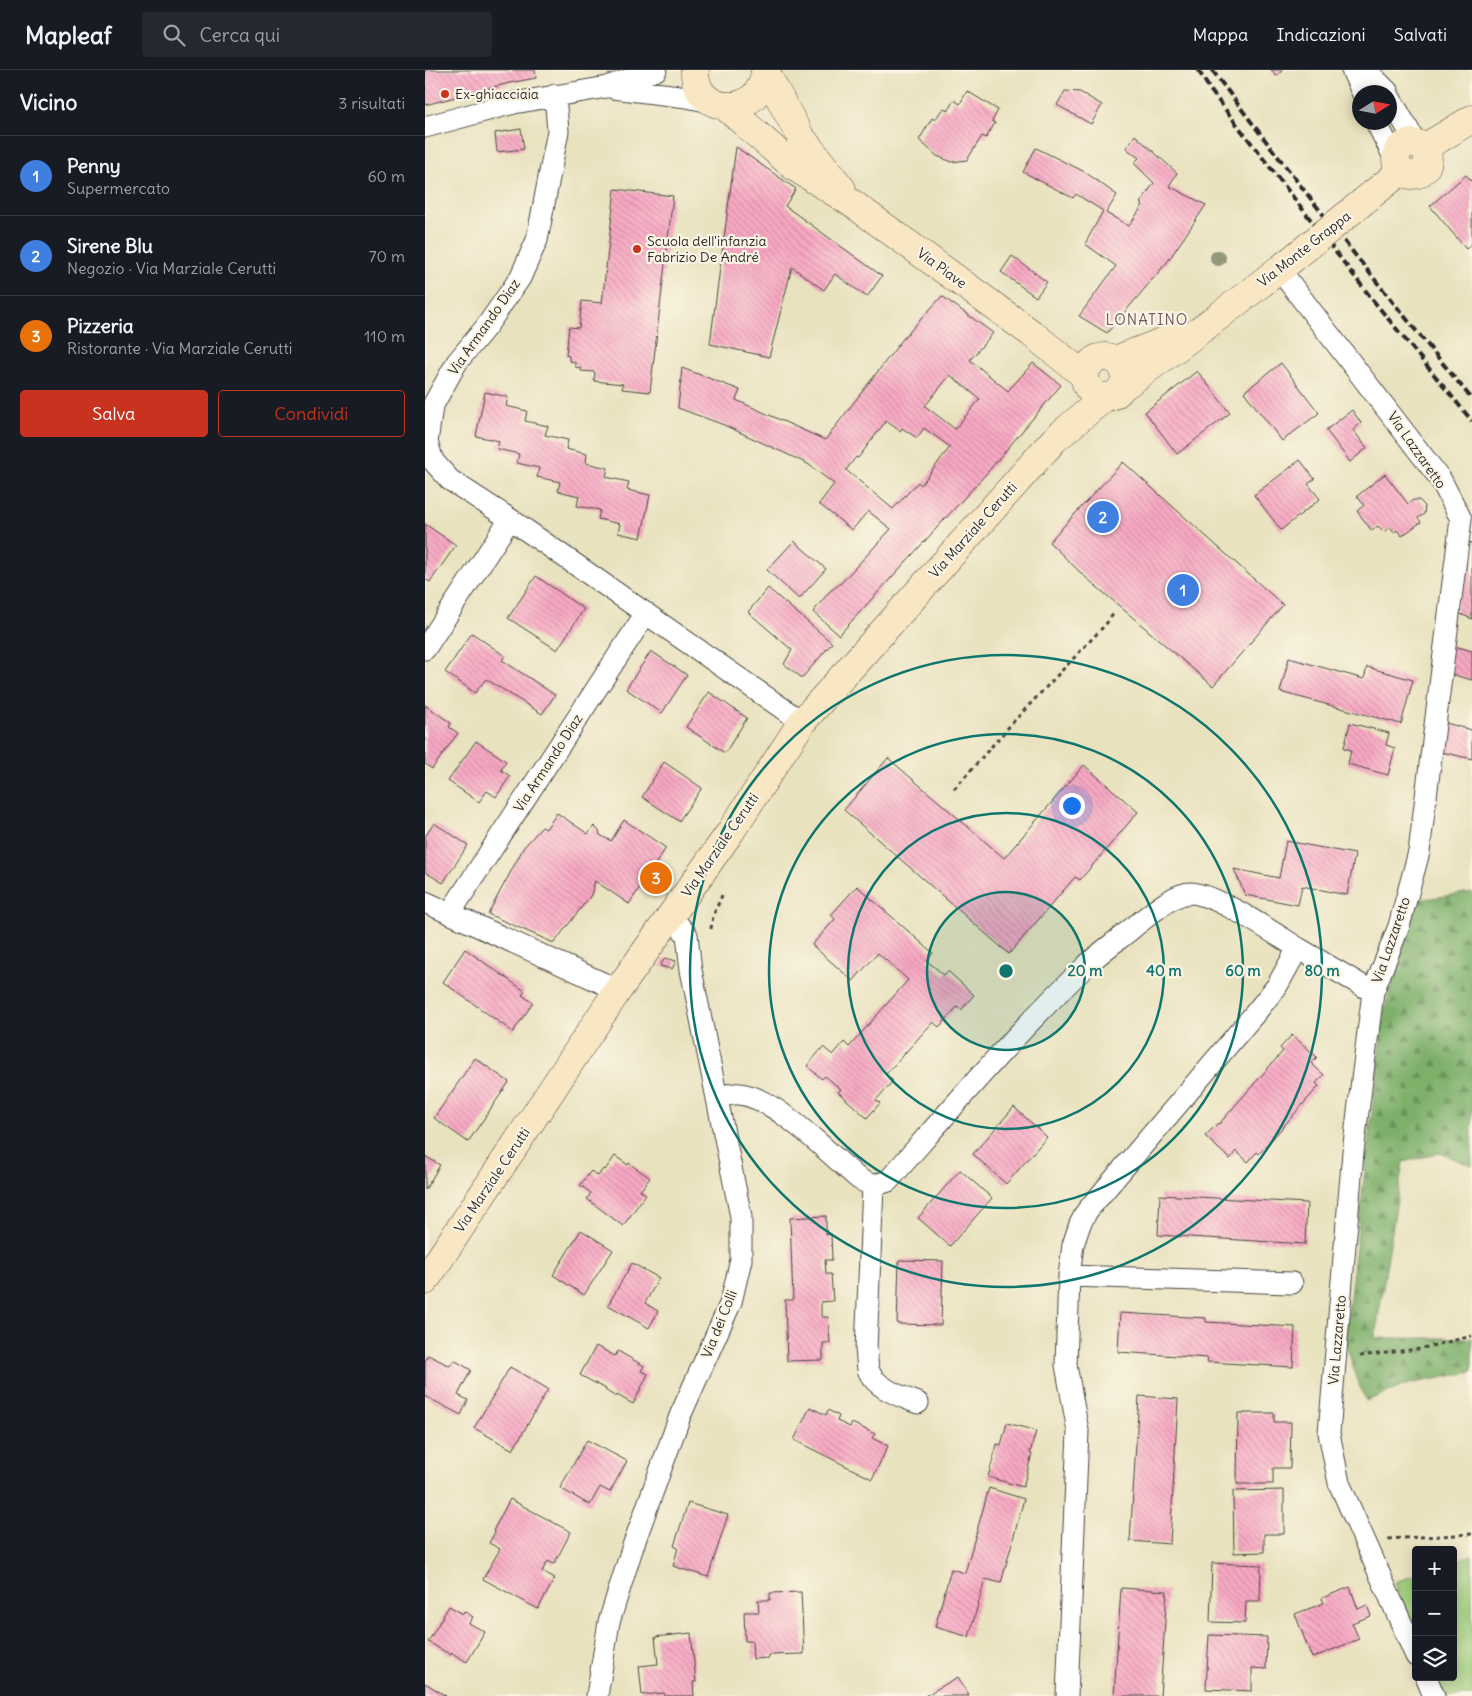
<!DOCTYPE html>
<html lang="it">
<head>
<meta charset="utf-8">
<style>
  body { margin:0; font-family:Delius,sans-serif; background:#242831; color:#f1f3f6 }
  .controls { position:absolute; right:15px; bottom:15px; display:grid; overflow:hidden; border-radius:5px; box-shadow:0 2px 12px #0003 }
  .controls button { width:45px; height:45px; display:grid; place-items:center; padding:0; border:0; border-bottom:1px solid #363941; background:#171b24; color:#f1f3f6; font:25px sans-serif }
  .compass { position:absolute; left:927px; top:15px; width:45px; height:45px; border-radius:50%; background:#171b24; box-shadow:0 2px 12px #0003; rotate:79deg }
  .you { position:absolute; left:646px; top:735px; width:18px; height:18px; margin:-12px; border:4px solid #fff; border-radius:50%; background:#1a73e8; box-shadow:0 0 0 8px #1a73e833 }
  .badge { display:grid; place-items:center; width:32px; height:32px; border-radius:50%; background:#c8321e; color:#fff; font-size:16px; font-weight:700 }
  .pin { position:absolute; translate:-50% -50%; border:2px solid #fff; box-shadow:0 1px 5px #0006 }
  .list { margin:0; padding:0; list-style:none }
  h2 { display:flex; justify-content:space-between; align-items:center; height:65px; margin:0; padding:0 20px; font-size:21px }
  h2 small { font-size:16px; font-weight:400; color:#9ea1a6 }
  .list li { display:grid; grid-template-columns:32px 1fr auto; gap:15px; align-items:center; box-sizing:border-box; height:80px; padding:0 20px; border-top:1px solid #363941 }
  .list b { display:block; font-size:19px; white-space:nowrap }
  .list p { margin:0; font-size:16px; white-space:nowrap; color:#9ea1a6 }
  .list em { font-size:16px; font-style:normal; color:#9ea1a6 }
  .actions { display:flex; gap:10px; padding:15px 20px }
  .actions a { flex:1; padding:11px 0; border:1px solid #c8321e; border-radius:5px; text-align:center; font-size:18px; color:#c8321e }
  .actions .main { background:#c8321e; color:#fff }
  .icon { flex:none; width:28px; height:28px; fill:none; stroke:currentColor; stroke-width:2; stroke-linecap:round; stroke-linejoin:round }
  .map { position:relative; flex:none; width:1047px; height:1626px; overflow:hidden }
  header { display:flex; align-items:center; gap:30px; box-sizing:border-box; height:70px; padding:0 25px; background:#171b24; border-bottom:1px solid #363941 }
  header strong { font-size:24px }
  nav { display:flex; gap:28px; margin-inline-start:auto; font-size:18px }
  .search { width:350px; height:45px; background:#242831; display:flex; align-items:center; gap:12px; box-sizing:border-box; padding:0 18px; border-radius:5px; color:#9ea1a6; font-size:19px }
  main { display:flex }
  aside { flex:1; background:#171b24 }
  .map>svg:first-child { display:block }
</style>
</head>
<body>
<header>
<strong>Mapleaf</strong>
<div class="search"><svg class="icon" aria-label="search" viewBox="0 0 24 24"><circle cx="10" cy="10" r="6"/><path d="M15 15l6 6"/></svg>Cerca qui</div>
<nav><a>Mappa</a><a>Indicazioni</a><a>Salvati</a></nav>
</header>
<main>
<aside>
<h2>Vicino<small>3 risultati</small></h2>
<ul class="list">
<li><span class="badge" style="background:#3f7fe0">1</span><div><b>Penny</b><p>Supermercato</p></div><em>60 m</em></li>
<li><span class="badge" style="background:#3f7fe0">2</span><div><b>Sirene Blu</b><p>Negozio · Via Marziale Cerutti</p></div><em>70 m</em></li>
<li><span class="badge" style="background:#e8710a">3</span><div><b>Pizzeria</b><p>Ristorante · Via Marziale Cerutti</p></div><em>110 m</em></li>
</ul>
<div class="actions"><a class="main">Salva</a><a>Condividi</a></div>
</aside>
<div class="map">
<svg width="1047" height="1626" viewBox="0 0 1047 1626">
  <defs>
    <pattern id="forest-firs" width="22" height="20" patternUnits="userSpaceOnUse" patternTransform="scale(1.25)"><rect width="22" height="20" fill="#7eb06a"/><path d="M5 1l3.5 6h-7zM16 11l3.5 6h-7z" fill="#678f57"/></pattern>
    <pattern id="building-back-hatch" width="6" height="6" patternUnits="userSpaceOnUse" patternTransform="scale(1.25)"><rect width="6" height="6" fill="#f9a9c4"/><path d="M-1 5l2 2M0 0l6 6M5-1l2 2" fill="none" stroke="#ca8a9f"/></pattern>
  </defs>
  <rect width="100%" height="100%" fill="#fcf5e5"/>
  <filter id="ink" filterUnits="userSpaceOnUse"><feTurbulence type="fractalNoise" baseFrequency=".02" numOctaves="2"/><feDisplacementMap in="SourceGraphic" scale="10" xChannelSelector="R" yChannelSelector="G"/><feConvolveMatrix kernelMatrix="1 2 1 2 8 2 1 2 1" color-interpolation-filters="sRGB"/></filter>
  <filter id="wash" filterUnits="userSpaceOnUse"><feTurbulence type="fractalNoise" baseFrequency=".0096" numOctaves="4" result="noise"/><feDisplacementMap in="SourceGraphic" scale="20" xChannelSelector="R" yChannelSelector="G"/><feGaussianBlur stdDeviation="1.12" result="paint"/><feColorMatrix in="noise" values="0 0 0 0 0 0 0 0 0 0 0 0 0 0 0 0 0 1.4 0 .05"/><feComposite in="paint" operator="in"/></filter>
  <g filter="url(#wash)">
    <rect width="100%" height="100%" fill="#e9e2bf"/>
    <path fill="#9dcc7a" stroke="#647c52" d="M1047,1485V1626H1009L1003,1607H1028V1492Z
      M991,1505V1572L970,1512Z"/>
    <path fill="url(#forest-firs)" stroke="#546e4a" d="M1047,822V1096L1015,1083L978,1092L950,1268H1047V1302L983,1314L941,1331L931,1308L920,1269L959,940L993,830Z"/>
    <g id="blocks">
      <path fill="url(#building-back-hatch)" fill-rule="evenodd" d="M0,0H110L111,8L84,13L0,35Z
        M846,0H858L851,6Z
        M542,21L573,40L567,51L570,53L561,68L557,66L542,90L527,92L512,86L494,70L507,48L510,50L518,38L523,40L529,30L535,34Z
        M640,21L655,22L677,35L666,54L632,35Z
        M96,59L99,79L72,82L70,63Z
        M710,65L752,103L744,116L781,135L743,191L682,263L654,246L691,196L660,174L678,141L651,124L648,128L598,102L611,78L660,102L692,125L681,143L704,156L718,135L715,133L729,113L709,93L714,88L701,78Z
        M311,77L371,119L360,136L457,206L442,227L410,204L399,220L367,197L344,287L285,274Z
        M1041,105L1047,112V174L1041,179L1005,136Z
        M190,119L248,126L225,322L197,319L198,314L169,311L170,302L156,301V298L150,297V292L144,291V286L141,285L144,257L154,258L157,231L177,233Z
        M587,186L622,212L611,227L576,202Z
        M517,226L568,263L545,290L583,321L608,293L636,315L561,404L414,565L388,542L404,522L416,513L466,459L443,441L427,460L394,434L409,414L383,394L299,355L253,338L257,298L315,320L311,330L400,370L477,270ZM525,305L555,329L530,359L500,336ZM461,351L475,361L477,358L492,368L499,358L525,377L496,415L493,412L468,439L421,400L431,387L433,388Z
        M856,293L894,343L857,371L819,322Z
        M772,301L805,343L752,384L720,342Z
        M60,322L83,327L81,336L102,341L100,351L123,356L120,365L143,370L141,379L162,384L161,393L183,398L181,407L204,412L202,420L225,425L216,468L193,463L195,454L173,449L175,440L152,436L154,426L133,421L135,412L112,407L114,398L92,393L94,384L72,379L74,371L51,366Z
        M927,340L936,353L928,360L942,378L925,392L901,360Z
        M875,390L890,409L883,414L895,429L856,460L829,425Z
        M698,392L858,535L788,616L658,505L624,472Z
        M960,404L983,434L988,430H994L1000,436L999,444L993,448L996,452L977,466L972,460L969,463L965,457L959,462L953,456L947,461L932,441L939,435L932,426Z
        M0,454L31,475L5,512L0,509Z
        M369,471L401,499L374,529L342,500Z
        M1041,472L1047,473V549L1031,542Z
        M111,506L159,539L132,580L83,548Z
        M343,518L407,573L377,608L359,594L367,580L323,542Z
        M47,563L80,586L77,590L130,625L117,644L61,609L50,623L20,602Z
        M1026,575L1047,581V610L1022,603Z
        M226,581L262,605L237,643L201,619Z
        M864,588L939,609L942,597L988,610L976,654L855,622Z
        M284,622L322,648L300,683L261,657Z
        M0,635L26,653L24,657L33,663L7,699L0,694Z
        M1017,652L1047,660V689L1012,681Z
        M925,653L964,663L961,675L970,678L963,705L923,694L926,680L919,678Z
        M51,671L81,691L76,700L85,706L71,727L62,721L54,732L23,711Z
        M463,688L579,788L659,695L713,742L655,810L650,807L584,884L419,740Z
        M239,692L277,718L254,751L217,727Z
        M132,743L163,764L169,756L174,761L175,765L186,771L199,750L241,778L204,834L170,811L166,825L129,873L63,844L99,777L117,757L121,759Z
        M9,753L43,775L18,813L0,802V767Z
        M861,771L930,784L922,825L877,816L873,835L820,825L809,799L854,808Z
        M432,816L508,883L502,891L519,905L523,901L549,925L536,940L532,937L514,957L508,952L461,1004L468,1011L451,1030L455,1033L442,1048L413,1022L416,1019L400,1006L397,1009L382,996L398,977L408,985L419,972L424,977L483,910L453,883L428,911L387,875L410,849L406,845Z
        M40,879L100,921L97,925L108,933L88,962L18,912Z
        M240,888L251,891L247,899L235,896Z
        M867,965L892,987L886,993L899,1005L891,1013L894,1016L834,1084L832,1082L823,1092L811,1081L805,1089L780,1066L793,1053L794,1054L858,981L855,978Z
        M50,988L84,1012L43,1072L9,1048Z
        M589,1037L622,1067L581,1114L548,1084Z
        M0,1086L15,1095L0,1120Z
        M190,1086L203,1095L204,1093L225,1108L215,1121L221,1124L198,1156L162,1129L166,1123L155,1115L166,1101L173,1106L178,1099L180,1100Z
        M535,1100L567,1128L525,1176L493,1148Z
        M735,1125L882,1133L880,1174L733,1165Z
        M401,1146V1165L406,1164L407,1190H400L401,1204H406L408,1231L396,1232V1247H403L405,1273H398V1290L362,1291L360,1230H368L365,1148Z
        M156,1160L188,1180L159,1225L128,1205Z
        M474,1190L518,1191L516,1255L472,1254Z
        M207,1193L234,1208L220,1233L233,1241L224,1258L183,1235Z
        M695,1243L781,1248V1252L870,1257L868,1297L782,1292L783,1288L693,1282Z
        M171,1276L190,1286L193,1281L219,1296L216,1301L223,1304L208,1334L192,1325L191,1327L180,1320L181,1319L155,1305Z
        M3,1285L25,1296L29,1290L46,1300L33,1325L43,1330L36,1345L0,1326V1291Z
        M85,1297L123,1319L88,1380L49,1358Z
        M714,1326L753,1329L745,1474L705,1471Z
        M385,1337L401,1345L403,1340L414,1346L412,1351L425,1357L427,1353L450,1364L447,1368L463,1376L447,1409L369,1370Z
        M813,1343H849V1352H866L865,1398H848V1414H812Z
        M582,1353L611,1361L605,1383L607,1384L598,1417L563,1407L572,1374L576,1375Z
        M162,1370L202,1391L185,1422L175,1417L165,1435L135,1418Z
        M564,1418L599,1429L576,1513L560,1509L544,1567L510,1557L526,1499L540,1503Z
        M859,1420V1464H839V1482L809,1483L808,1421Z
        M85,1429L146,1462L129,1494L123,1491L117,1501L130,1508L113,1539L58,1509L75,1479L64,1473L70,1462L68,1461Z
        M263,1433L303,1445L283,1507L248,1496L253,1478L249,1476Z
        M787,1493L836,1495L835,1531H821L820,1553L785,1552Z
        M925,1517L933,1539L942,1535L946,1546L927,1553L934,1569L887,1588L870,1544L899,1533L897,1528Z
        M696,1518L742,1521L735,1626H689Z
        M376,1522L379,1584L344,1585V1588L328,1589L327,1571H320L319,1542H334L333,1530H345V1523Z
        M24,1536L38,1544L39,1541L48,1547L44,1553L60,1562L42,1592L27,1583L26,1585L3,1572Z
        M266,1563L271,1612H268L269,1626H240L239,1623L217,1625L214,1596L233,1594L230,1567Z
        M784,1565L842,1567L841,1599L827,1598V1621L781,1619Z
        M533,1607L544,1626H500Z
        M0,1613L21,1626H0Z"/>
    </g>
  </g>
  <g filter="url(#ink)">
    <use href="#blocks" fill-opacity="0" stroke="#484641" stroke-width="1"/>
    <g fill="none" stroke-linecap="round" stroke-linejoin="round">
      <g stroke="#484641" stroke-width="23">
        <path id="street" d="M927,0L937,22
          M941,0L963,22
          M188,18L262,27L290,33
          M130,25L133,61L112,170L95,208L61,257L32,292L7,337L2,372L8,391L25,410L85,449L377,652
          M964,26L991,73
          M951,52L970,89
          M0,57L89,33L182,17L231,0
          M854,199L1016,410L1036,449L994,782L974,856L948,922L928,1082L904,1363L914,1413L991,1586
          M0,579L85,449
          M0,832L193,920
          M25,843L221,543
          M873,878L948,922
          M292,1027C299,1026 307,1023 315,1024C351,1028 405,1085 434,1109L448,1116L463,1111C527,1038 590,963 661,896C676,881 695,869 711,855C725,845 748,823 766,823C791,824 850,864 873,878L852,916L832,941L662,1141L655,1154L648,1175L644,1206L641,1295L653,1361L642,1626
          M448,1116L441,1279C442,1285 442,1293 443,1299C449,1318 477,1327 493,1333
          M644,1206L867,1213
          M1001,1607L1009,1626
          M172,1626L184,1552L208,1476L255,1346L306,1232L316,1190V1147L266,900L262,865L245,845"/>
      </g>
      <g stroke="#484641" stroke-width="29">
        <path id="secondary" d="M270,0C268,46 337,50 340,0
          M340,1L375,66L417,119
          M301,37L368,96L428,134L606,263L660,306
          M971 89a16 16 0 1 1 32 0a16 16 0 1 1-32 0Z
          M999,78L1047,49
          M939,131L976,101
          M660 307a20 20 0 1 1 40 0a20 20 0 1 1-40 0Z
          M690,290L752,266
          M696,318C753,278 809,235 865,191
          M0,1211L193,920L306,761L377,652L629,370L680,327"/>
      </g>
      <path stroke="#484641" stroke-width="3" stroke-dasharray="4 4" stroke-linecap="butt" d="M529,719L590,650L681,554L689,543
        M286,859L288,846L298,823
        M935,1286L994,1279L1047,1266
        M963,1469L1047,1464"/>
      <use href="#street" stroke="#fff" stroke-width="21"/>
      <use href="#secondary" stroke="#f9e7c3" stroke-width="28"/>
      <path stroke="#2b2b2b" stroke-width="4" stroke-dasharray="8 4" stroke-linecap="butt" d="M773,0L786,21L947,229L1047,351
        M787,0C871,112 958,221 1047,329"/>
      <g stroke="#484641" stroke-width="29" stroke-linecap="butt">
        <path id="secondary-bridge" d="M865,191L939,131"/>
      </g>
      <use href="#secondary-bridge" stroke="#f9e7c3" stroke-width="28"/>
    </g>
    <circle fill="#93987b" cx="793" cy="188" r="8"/>
  </g>
  <circle cx="581" cy="901" r="79" fill="#0f766e" fill-opacity=".12"/>
  <g fill="none" stroke="#0f766e" stroke-width="2.5">
    <circle cx="581" cy="901" r="79"/>
    <circle cx="581" cy="901" r="158"/>
    <circle cx="581" cy="901" r="237"/>
    <circle cx="581" cy="901" r="316"/>
  </g>
  <g fill="#c8321e" stroke="#fcf5e5" stroke-width="2">
    <circle cx="20" cy="24" r="5"/>
    <circle cx="212" cy="179" r="5"/>
  </g>
  <g text-anchor="middle" dominant-baseline="central" stroke-width="4.5" stroke-linejoin="round" paint-order="stroke">
    <g font-size="14" fill="#2b2b2b" stroke="#fcf5e5" text-anchor="start">
      <text x="30" y="24">Ex-ghiacciaia</text>
      <text x="222" y="171">Scuola dell'infanzia<tspan x="222" dy="16">Fabrizio De André</tspan></text>
    </g>
    <g font-size="14" fill="#2b2b2b" stroke="#fcf5e5">
      <text transform="translate(879 179) rotate(-38)">Via Monte Grappa</text>
      <text transform="translate(517 198) rotate(36)">Via Piave</text>
      <text transform="translate(59 257) rotate(-55)">Via Armando Diaz</text>
      <text transform="translate(992 380) rotate(55)">Via Lazzaretto</text>
      <text transform="translate(548 460) rotate(-48)">Via Marziale Cerutti</text>
      <text transform="translate(123 693) rotate(-57)">Via Armando Diaz</text>
      <text transform="translate(295 775) rotate(-55)">Via Marziale Cerutti</text>
      <text transform="translate(966 870) rotate(-71)">Via Lazzaretto</text>
      <text transform="translate(67 1110) rotate(-56)">Via Marziale Cerutti</text>
      <text transform="translate(294 1254) rotate(-68)">Via dei Colli</text>
      <text transform="translate(912 1270) rotate(-85)">Via Lazzaretto</text>
    </g>
    <g font-size="15" letter-spacing="1" fill="#735761" stroke="#fcf5e5">
      <text x="722" y="249">LONATINO</text>
    </g>
  </g>
  <circle cx="581" cy="901" r="8" fill="#0f766e" stroke="#fcf5e5" stroke-width="2.5"/>
  <g font-size="15" text-anchor="middle" font-weight="bold" fill="#0f766e" stroke="#fcf5e5" stroke-width="4.5" stroke-linejoin="round" paint-order="stroke">
    <text x="660" y="906">20 m</text>
    <text x="739" y="906">40 m</text>
    <text x="818" y="906">60 m</text>
    <text x="897" y="906">80 m</text>
  </g>
</svg>
<div class="controls">
<button>+</button>
<button>−</button>
<button><svg class="icon" aria-label="layers" viewBox="0 0 24 24"><path d="M12 4l9 5-9 5-9-5zM3 14l9 5 9-5"/></svg></button>
</div>
<svg class="compass" viewBox="-18 -18 36 36"><path d="M0-13l5 13h-10z" fill="#e53935"/><path d="M0 13l5-13h-10z" fill="#9ea1a6"/></svg>
<div class="you"></div>
<div class="pin badge" style="left:758px;top:520px;background:#3f7fe0">1</div>
<div class="pin badge" style="left:678px;top:447px;background:#3f7fe0">2</div>
<div class="pin badge" style="left:231px;top:808px;background:#e8710a">3</div>
</div>
</main>
</body>
</html>
